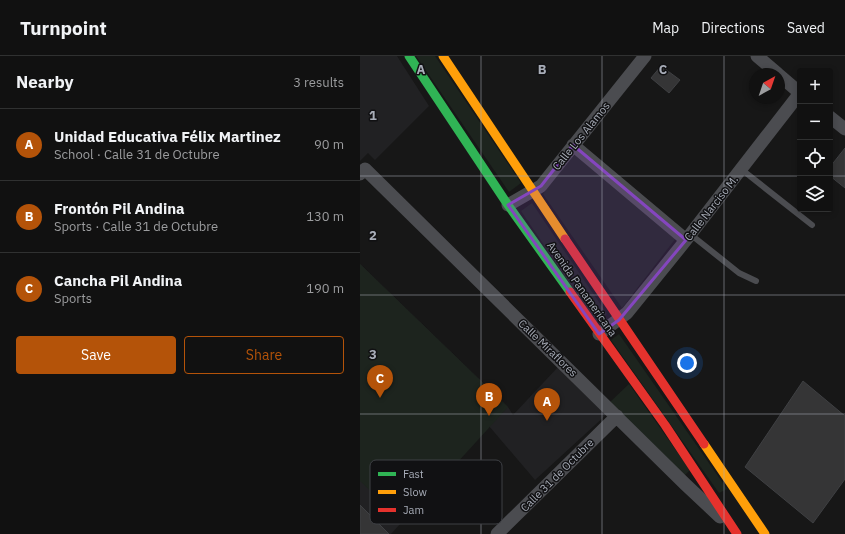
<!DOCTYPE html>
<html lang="en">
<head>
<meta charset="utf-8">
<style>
  body { margin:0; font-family:"IBM Plex Sans",sans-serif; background:#1a1a1a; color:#f1f3f6 }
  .controls { position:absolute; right:12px; top:12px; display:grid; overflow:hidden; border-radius:4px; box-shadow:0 2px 6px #0003 }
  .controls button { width:36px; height:36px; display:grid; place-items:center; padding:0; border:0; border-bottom:1px solid #303131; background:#111; color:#f1f3f6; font:20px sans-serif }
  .compass { position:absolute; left:389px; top:12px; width:36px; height:36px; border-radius:50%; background:#111; box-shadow:0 2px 6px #0003; rotate:40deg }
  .you { position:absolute; left:327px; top:307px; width:14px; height:14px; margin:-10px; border:3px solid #fff; border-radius:50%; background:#1a73e8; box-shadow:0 0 0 6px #1a73e833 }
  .badge { display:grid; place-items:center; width:26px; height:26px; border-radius:50%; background:#b45309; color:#fff; font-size:13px; font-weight:700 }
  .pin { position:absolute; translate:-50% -33px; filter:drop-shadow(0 1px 2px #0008) }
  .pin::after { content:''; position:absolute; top:21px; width:14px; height:12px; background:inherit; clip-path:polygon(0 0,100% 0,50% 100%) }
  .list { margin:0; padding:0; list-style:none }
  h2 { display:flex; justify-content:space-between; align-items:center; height:52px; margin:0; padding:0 16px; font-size:17px }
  h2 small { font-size:13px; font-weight:400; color:#9c9d9f }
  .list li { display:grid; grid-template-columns:26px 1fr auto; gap:12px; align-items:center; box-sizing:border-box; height:72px; padding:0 16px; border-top:1px solid #303131 }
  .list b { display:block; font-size:15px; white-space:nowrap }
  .list p { margin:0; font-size:13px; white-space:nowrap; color:#9c9d9f }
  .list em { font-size:13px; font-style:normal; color:#9c9d9f }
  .actions { display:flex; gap:8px; padding:12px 16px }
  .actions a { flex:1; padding:9px 0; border:1px solid #b45309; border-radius:4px; text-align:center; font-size:14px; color:#b45309 }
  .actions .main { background:#b45309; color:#fff }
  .icon { flex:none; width:22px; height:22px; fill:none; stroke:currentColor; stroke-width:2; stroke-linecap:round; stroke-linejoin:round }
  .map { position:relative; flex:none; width:485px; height:478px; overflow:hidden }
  header { display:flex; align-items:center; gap:24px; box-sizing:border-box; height:56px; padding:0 20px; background:#111; border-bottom:1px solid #303131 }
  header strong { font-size:19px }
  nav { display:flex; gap:22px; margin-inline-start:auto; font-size:14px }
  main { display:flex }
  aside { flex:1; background:#111 }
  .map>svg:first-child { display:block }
</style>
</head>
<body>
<header>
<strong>Turnpoint</strong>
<nav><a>Map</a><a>Directions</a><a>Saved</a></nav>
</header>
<main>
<aside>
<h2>Nearby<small>3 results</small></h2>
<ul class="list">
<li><span class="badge">A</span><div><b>Unidad Educativa Félix Martinez</b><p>School · Calle 31 de Octubre</p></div><em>90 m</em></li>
<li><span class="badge">B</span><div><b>Frontón Pil Andina</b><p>Sports · Calle 31 de Octubre</p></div><em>130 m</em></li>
<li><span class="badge">C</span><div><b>Cancha Pil Andina</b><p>Sports</p></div><em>190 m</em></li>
</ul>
<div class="actions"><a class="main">Save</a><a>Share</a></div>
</aside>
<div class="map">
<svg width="485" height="478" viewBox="0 0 485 478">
  <rect width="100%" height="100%" fill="#171717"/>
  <path fill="#212123" d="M0,0H37L69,50L15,104L8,97L0,105Z
    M0,208L148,351L153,359L199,310L247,358L175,424L129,370L31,478H0Z"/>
  <path fill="#1d241e" d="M56,0H75L161,127L149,136Z
    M215,97L316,182L262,252L183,138Z
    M172,147L247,258L236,266L161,155Z
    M0,208L148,351L43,466L0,425Z
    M259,278L367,433L359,437L251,284Z
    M269,328L330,414L324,420L250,346Z"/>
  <path fill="#353536" stroke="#3f4043" d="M301,10L320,24L309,37L291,22Z
    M485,92V132L470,120V111Z
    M443,325L485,360V423L453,467L385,411Z
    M0,449L29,478H0Z"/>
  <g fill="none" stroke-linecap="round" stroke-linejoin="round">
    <path stroke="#4b4c50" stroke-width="6" d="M381,113L452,169
      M330,178L379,217L396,225"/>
    <path stroke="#4b4c50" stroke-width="13" d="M397,0L418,18
      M419,19L440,37
      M470,61L485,73
      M213,89L326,184
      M0,118L5,113L325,428L360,461
      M148,149L181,130L285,0
      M239,278L267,257L326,184L440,37
      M137,478L257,360"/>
    <path stroke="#30b455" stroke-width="9" d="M49,0L148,149L210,236"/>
    <path stroke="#ff9f0a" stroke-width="9" d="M83,0L205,183
      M344,388L405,478"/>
    <path stroke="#e5322d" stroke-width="9" d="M205,183L344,388
      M210,236L305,369L377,478"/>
  </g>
  <path fill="#8446be" fill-opacity="0.2" stroke="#8446be" stroke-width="3" stroke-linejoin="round" d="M213,89L326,184L259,264L239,278L148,149L181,130Z"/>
  <path fill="none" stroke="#a8adb8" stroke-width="1" stroke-opacity="0.55" d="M121,0V478M242,0V478M364,0V478M0,120H440M470,120H485M0,239H485M0,358H485"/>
  <g text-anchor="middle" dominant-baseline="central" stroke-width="3" stroke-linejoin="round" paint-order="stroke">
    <g font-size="11" fill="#a8adb8" stroke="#111113">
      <text transform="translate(221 80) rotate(-51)">Calle Los Alamos</text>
      <text transform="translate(351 152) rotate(-52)">Calle Narciso M.</text>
      <text transform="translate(222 233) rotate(55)">Avenida Panamericana</text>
      <text transform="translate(188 292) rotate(44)">Calle Miraflores</text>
      <text transform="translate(197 419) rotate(-45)">Calle 31 de Octubre</text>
    </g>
  </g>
  <rect x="10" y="404" width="132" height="64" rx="6" fill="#111113" stroke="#3e4045" stroke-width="1"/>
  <rect x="18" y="416" width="18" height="4" fill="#30b455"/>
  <rect x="18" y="434" width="18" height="4" fill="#ff9f0a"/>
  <rect x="18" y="452" width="18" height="4" fill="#e5322d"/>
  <g font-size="11" fill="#a8adb8">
    <text x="43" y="422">Fast</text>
    <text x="43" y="440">Slow</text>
    <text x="43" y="458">Jam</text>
  </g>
  <g font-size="13" text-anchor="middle" font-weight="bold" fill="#a8adb8" stroke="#111113" stroke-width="3" stroke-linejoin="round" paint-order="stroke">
    <text x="61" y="18">A</text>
    <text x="182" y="18">B</text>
    <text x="303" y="18">C</text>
    <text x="13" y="64">1</text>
    <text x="13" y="184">2</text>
    <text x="13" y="303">3</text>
  </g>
</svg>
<div class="controls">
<button>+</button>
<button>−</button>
<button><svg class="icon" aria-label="locate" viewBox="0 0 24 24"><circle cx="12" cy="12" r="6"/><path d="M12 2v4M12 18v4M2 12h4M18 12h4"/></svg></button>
<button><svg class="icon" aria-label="layers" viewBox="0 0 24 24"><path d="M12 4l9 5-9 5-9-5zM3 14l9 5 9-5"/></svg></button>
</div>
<svg class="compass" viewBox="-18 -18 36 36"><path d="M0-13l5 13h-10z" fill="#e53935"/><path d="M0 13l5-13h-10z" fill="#9c9d9f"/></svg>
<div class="you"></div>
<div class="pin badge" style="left:187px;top:365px">A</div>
<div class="pin badge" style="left:129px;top:360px">B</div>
<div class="pin badge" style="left:20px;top:342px">C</div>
</div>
</main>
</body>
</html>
